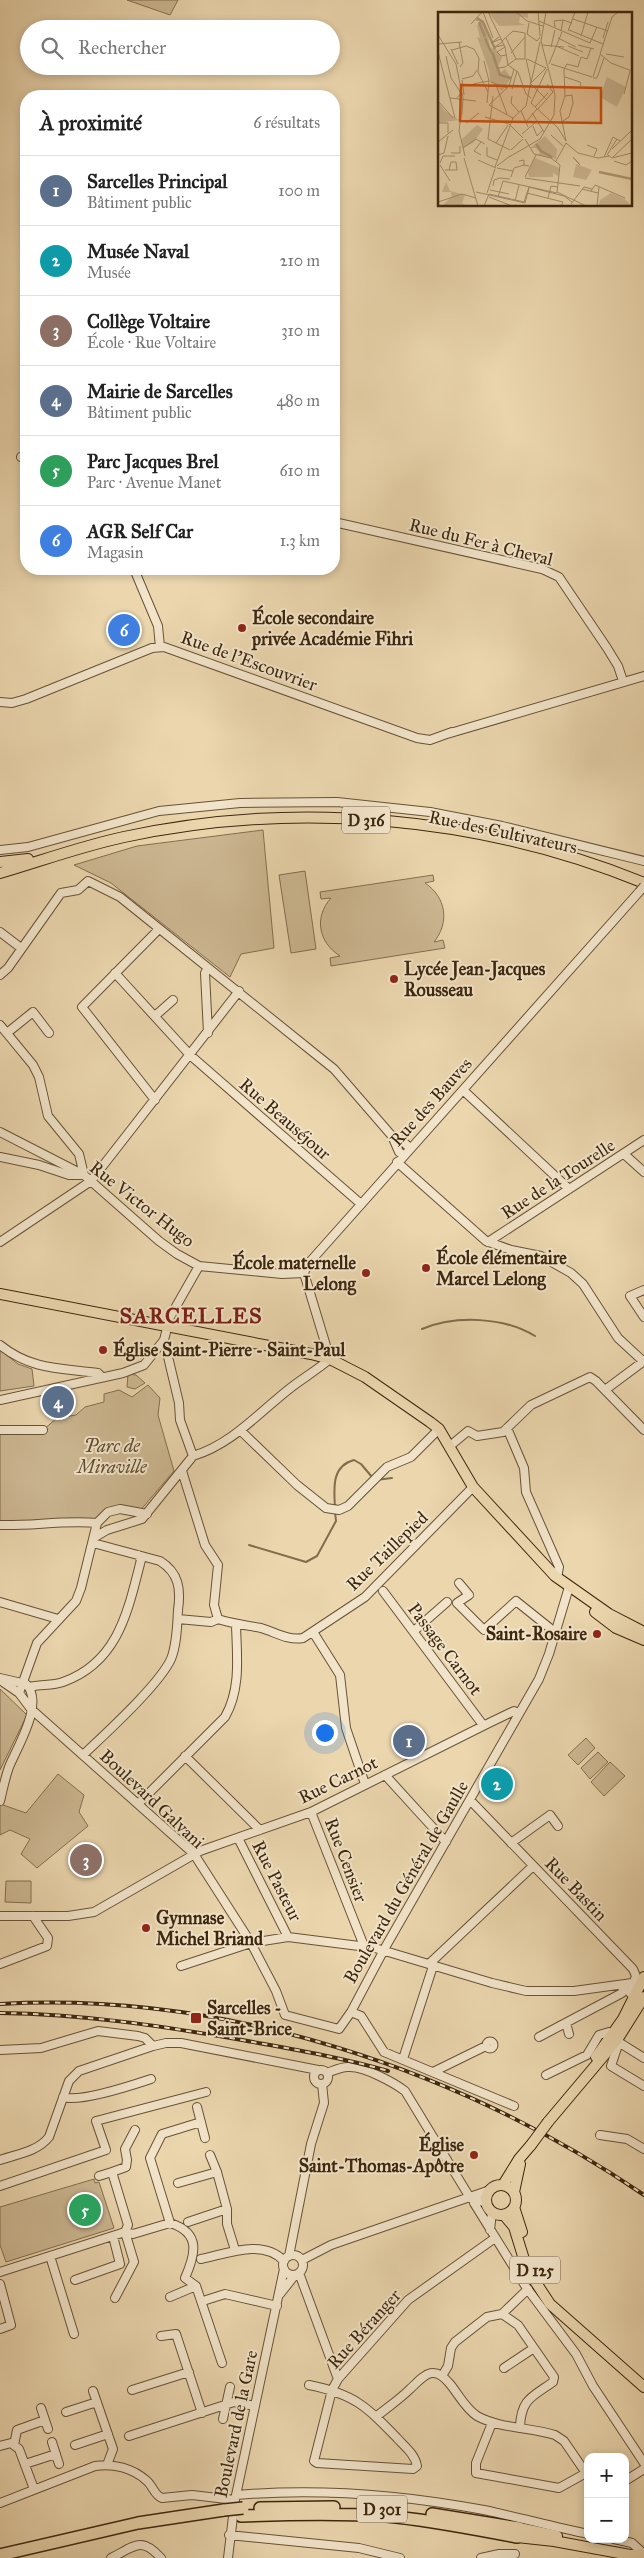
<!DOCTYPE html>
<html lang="fr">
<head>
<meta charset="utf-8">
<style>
  body { margin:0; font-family:"IM FELL Great Primer",serif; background:#f6f6f6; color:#222 }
  .controls { position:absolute; right:15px; bottom:15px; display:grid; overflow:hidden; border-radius:10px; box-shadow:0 2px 8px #0003 }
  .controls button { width:45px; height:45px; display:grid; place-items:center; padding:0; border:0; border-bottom:1px solid #e0e0e0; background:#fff; color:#222; font:25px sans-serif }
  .you { position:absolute; left:324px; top:1732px; width:18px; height:18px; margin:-12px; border:4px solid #fff; border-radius:50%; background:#1a73e8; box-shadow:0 0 0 8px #1a73e833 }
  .badge { display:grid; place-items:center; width:32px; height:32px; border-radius:50%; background:#8f2418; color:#fff; font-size:16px; font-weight:700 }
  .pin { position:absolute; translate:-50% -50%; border:2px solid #fff; box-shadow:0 1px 5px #0006 }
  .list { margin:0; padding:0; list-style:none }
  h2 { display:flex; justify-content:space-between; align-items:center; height:65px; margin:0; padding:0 20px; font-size:21px }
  h2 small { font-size:16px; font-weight:400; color:#767676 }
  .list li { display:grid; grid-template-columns:32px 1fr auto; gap:15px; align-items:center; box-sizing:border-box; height:70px; padding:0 20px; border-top:1px solid #e0e0e0 }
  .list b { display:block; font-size:19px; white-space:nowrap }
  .list p { margin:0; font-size:16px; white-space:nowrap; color:#767676 }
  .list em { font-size:16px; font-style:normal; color:#767676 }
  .icon { flex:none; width:28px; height:28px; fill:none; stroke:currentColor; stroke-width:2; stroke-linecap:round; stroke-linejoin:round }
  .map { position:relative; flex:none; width:644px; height:2558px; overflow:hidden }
  .search { position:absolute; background:#fff; box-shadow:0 2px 8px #0003; left:20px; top:20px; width:320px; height:55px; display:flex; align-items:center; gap:12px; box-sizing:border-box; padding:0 18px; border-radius:28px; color:#767676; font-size:19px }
  .panel { position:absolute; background:#fff; box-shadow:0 2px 8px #0003; left:20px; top:90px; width:320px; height:485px; border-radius:20px }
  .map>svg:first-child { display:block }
</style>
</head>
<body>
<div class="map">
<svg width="644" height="2558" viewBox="0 0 644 2558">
  <rect width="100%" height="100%" fill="#ebd6ae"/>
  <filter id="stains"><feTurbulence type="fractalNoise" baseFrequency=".004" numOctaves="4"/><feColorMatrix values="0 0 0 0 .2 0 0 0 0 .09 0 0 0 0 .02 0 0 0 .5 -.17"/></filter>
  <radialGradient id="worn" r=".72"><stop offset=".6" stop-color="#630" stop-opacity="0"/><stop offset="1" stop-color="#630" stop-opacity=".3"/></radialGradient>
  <path fill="#cdb893" stroke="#846f50" d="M127,0H178L170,15Z
    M263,830L274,948L241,954L230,977L111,883L74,865L137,846Z
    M305,871L316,949L291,953L279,875Z
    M433,875L434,881L425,883C446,897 450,922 434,942L443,940L445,948L331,966L330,958L340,956C318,942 314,917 331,898L321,899L320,892Z
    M0,1350L18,1364L32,1369L34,1386L0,1391Z
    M128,1374L136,1375L145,1383L135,1389L127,1387Z
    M148,1385L160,1398L158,1415L174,1471L138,1513L120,1509L100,1520L0,1525V1430H43L57,1418L76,1415L85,1407L104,1402V1394L119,1390L132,1397Z
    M0,1689L27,1715L0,1770Z
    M586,1738L595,1748L578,1765L568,1755Z
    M598,1752L608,1762L590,1779L581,1768Z
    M610,1762L625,1776L604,1796L591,1782Z
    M58,1774L84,1795L79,1812L88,1826L37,1868L21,1854L30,1839L10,1830L0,1835V1791L3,1805L26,1813Z
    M6,1881H31V1903L5,1902Z
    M94,2179L95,2183L99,2182L114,2228L6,2262L0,2245V2207Z"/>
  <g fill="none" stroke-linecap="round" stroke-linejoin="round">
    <path stroke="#826c4e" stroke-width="2" d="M422,1329C456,1315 504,1317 535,1336
      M376,1480L392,1478
      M335,1508C334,1489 331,1466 354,1460L361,1464L372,1477
      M249,1545L306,1562L317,1556L336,1521L335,1512"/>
    <g stroke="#685236" stroke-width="10">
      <path id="minor" d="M21,457L26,458
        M334,522L542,569L559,577L607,648L618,666L623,681
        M134,569L158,626L160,647
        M0,702L12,703L26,699L152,648L164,647L417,738L430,740L452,732
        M447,734L644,676
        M0,850L28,847L159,811L240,803L337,802L430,812L502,826L644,861
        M0,932L21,948
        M115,973L190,1055L361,1204
        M0,975L8,968L61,893L78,890L88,881L120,897L334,1069L392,1136L399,1152L403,1155
        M155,1016L173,1000
        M0,1025L33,1065L39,1077L48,1116L79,1154L84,1175H69L39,1165L0,1157
        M7,1033L33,1012L49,1033
        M208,1033L205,973L208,968
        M463,1090L569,1189
        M155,1100L82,1007L159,929
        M0,1132L84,1175L159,1241L177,1254L199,1266L282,1274L304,1273
        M392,1136L399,1138L410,1148
        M624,1154L644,1172
        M397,1162L486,1241L511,1250L541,1256L571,1273L583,1284L618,1338L643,1361
        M0,1242L91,1181L239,991
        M488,1242L644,1140
        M644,1290L630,1296L644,1317
        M164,1340L179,1403L180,1420L193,1456
        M0,1345C31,1370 60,1368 98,1373L102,1377
        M605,1390L644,1361
        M0,1400L123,1373L144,1365L164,1340L170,1317L199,1266
        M507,1428L524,1468L526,1492L559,1567L557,1578
        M0,1430H43
        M241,1431L297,1485L326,1508L339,1510L348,1506L387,1467L411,1457L439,1429
        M450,1446L468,1431L477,1436L503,1432L531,1405L590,1377L596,1381L644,1430
        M193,1456C233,1444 260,1411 293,1386C305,1377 318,1369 330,1359L304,1273L308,1264L639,892
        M182,1471L205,1545L218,1565L214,1605L218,1619
        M0,1525C32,1526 64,1520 97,1523
        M95,1537L107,1530L142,1519L193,1456
        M459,1583L469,1595L457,1603L484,1630L516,1601L556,1633
        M383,1591L483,1725
        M0,1602L58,1619
        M178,1619L211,1622L218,1619
        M218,1619C233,1624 246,1625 261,1628C275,1632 288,1641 303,1638L365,1597L473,1487
        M414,1631L447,1602
        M313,1632L340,1675L346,1728L365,1784
        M0,1678L26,1684C45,1703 17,1747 9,1767C5,1778 3,1789 0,1801
        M0,1680L19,1693L31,1709L194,1854L251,1943L276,1991L285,2015L339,2029L351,2012L386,1946L539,1679L549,1654L569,1587
        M29,1687C40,1684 52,1686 63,1682C119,1662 128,1610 141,1560L138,1555
        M19,1693L37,1643L76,1601L81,1588L97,1523L108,1512L120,1509L147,1514
        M83,1755C106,1733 159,1685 171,1659C177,1644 177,1626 178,1610C181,1589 179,1573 160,1561L93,1543
        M185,1756L260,1830
        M385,1775L446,1842
        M470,1800L633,1969L636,1976L630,1993L636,1999
        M138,1804L225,1717C241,1689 237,1657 236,1625
        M311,1812L364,1946
        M238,1838L288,1937
        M511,1843L550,1815L558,1826
        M0,1916H68L94,1912L200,1851L311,1812L489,1723L514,1711L518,1713
        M0,1964L47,1946L48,1938L33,1916
        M429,1964L533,1866
        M181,1966L251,1943L288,1937L375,1948L492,1983L526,1991H574L632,1983L644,1985
        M351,2012L361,2016L384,2052L514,2106
        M566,2023L569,2034
        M539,2037L622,1993L624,1985
        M486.5 2045a3.5 3.5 0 1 1 7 0a3.5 3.5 0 1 1-7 0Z
        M619,2042L611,2066L644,2086
        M0,2050L41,2048L98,2031L138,2036L145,2038L153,2046
        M403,2059L433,1966
        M314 2077a7 7 0 1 1 14 0a7 7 0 1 1-14 0Z
        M433,2072L486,2046
        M327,2073C335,2070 342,2066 350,2067C365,2067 393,2082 405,2091L469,2196
        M546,2075L587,2055L599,2035L609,2032L620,2043L644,2058
        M63,2097C79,2103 133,2085 151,2079
        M197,2107L205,2138
        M600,2135L627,2139L644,2149
        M210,2155L217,2172
        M0,2160C17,2154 37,2152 49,2137L69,2081L79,2071L153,2046L166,2043H181L318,2070
        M112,2172L126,2167L127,2160L125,2149L135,2130
        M99,2176L112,2172L128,2225L125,2232
        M178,2183L217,2172L227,2209
        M0,2186L106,2150L96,2121L206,2092
        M471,2197L486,2203
        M474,2203L526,2287L576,2354L593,2386L644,2463
        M188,2222L227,2209V2224L235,2250
        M170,2223L150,2158L162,2134L201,2122
        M490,2230L492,2212
        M283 2265a10 10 0 1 1 20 0a10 10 0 1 1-20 0Z
        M50,2256L74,2334
        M289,2256L311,2144L324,2103L322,2084
        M201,2259C226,2254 263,2238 284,2261
        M302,2260L331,2245L490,2190
        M0,2272L125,2232L133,2234L170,2223C202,2233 195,2255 185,2278L196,2286
        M299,2273L338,2379
        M75,2280L120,2264L113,2236
        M0,2284L11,2325L0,2329
        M280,2294L295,2275
        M170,2297L196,2286L222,2363
        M115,2298L134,2262L125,2232
        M206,2300L225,2294L277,2306
        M502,2314L518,2325L554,2377L553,2382C532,2397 521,2399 520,2427
        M161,2336L176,2334L202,2413
        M504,2368L534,2348
        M442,2376L448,2366L451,2348L455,2342L487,2317L502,2314L528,2289
        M309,2385C354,2394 366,2406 397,2438C404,2446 415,2454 417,2466L413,2469L317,2463L314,2461L332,2390L338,2379L408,2300L495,2238
        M132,2390L189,2372
        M93,2391L113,2449L107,2465
        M41,2408L48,2429
        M66,2412L97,2402
        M377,2416C388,2407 400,2399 410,2389C424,2376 433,2363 450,2384C459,2395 465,2408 477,2416C501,2429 530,2427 555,2435L564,2441L588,2476
        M223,2419L230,2387
        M492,2423L476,2463V2473L559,2488L586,2473
        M129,2436L234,2402L255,2406
        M52,2442L59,2464
        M14,2445L17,2430L45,2420
        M75,2445L108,2434
        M0,2446L11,2443L19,2449L34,2489
        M25,2464L56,2454
        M625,2481L644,2469
        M236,2495C317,2488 404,2495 484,2510C518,2517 553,2527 588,2534
        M0,2503L95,2466C113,2463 133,2468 147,2481C153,2486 154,2495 162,2498L192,2495L235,2500
        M229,2535L359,2548L400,2558
        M614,2539L632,2543L642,2552
        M111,2558C135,2546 141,2536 161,2558
        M228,2558L235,2500L284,2269
        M481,2558L499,2554H515"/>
    </g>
    <g stroke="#3c260e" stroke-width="12">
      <path id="major" d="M0,862L28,859
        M0,873C41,861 82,846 124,837C296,800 481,816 644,883
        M0,1294L311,1354L330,1359L365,1377L430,1422L439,1429L473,1487L555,1576L609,1614L644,1632
        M595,1612L616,1628L644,1640
        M596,2057L623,2019L644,1977
        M548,2122L617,2040L644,1997
        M503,2185L519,2159L531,2145
        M486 2200a15 15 0 1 1 30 0a15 15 0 1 1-30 0Z
        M514,2192L520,2164
        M514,2207L522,2232
        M504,2215L514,2227L527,2269L550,2304L644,2387
        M519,2528L557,2536
        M517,2537L554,2541L630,2555L644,2554"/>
    </g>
    <g stroke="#3c260e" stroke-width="14">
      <path id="highway" d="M260,2508L334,2507
        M432,2514L519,2528
        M241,2516C289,2514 337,2513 386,2516C430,2520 474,2529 517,2537
        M0,2555L138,2523L224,2510"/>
    </g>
    <use href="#minor" stroke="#f2e4ca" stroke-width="8"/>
    <use href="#major" stroke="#ebd6ae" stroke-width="10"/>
    <use href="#highway" stroke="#ebd6ae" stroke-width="11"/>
    <g stroke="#3c260e" stroke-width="4">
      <path id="rail" d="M0,2004C225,1991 459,2069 644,2195
        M0,2013C82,2014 162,2026 242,2040C291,2049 340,2057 388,2071"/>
    </g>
    <use href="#rail" stroke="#f2e4ca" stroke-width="2" stroke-dasharray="5.5" stroke-linecap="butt"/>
    <g stroke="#685236" stroke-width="10" stroke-linecap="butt">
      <path id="minor-bridge" d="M639,892L644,886"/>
    </g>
    <g stroke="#3c260e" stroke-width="12" stroke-linecap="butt">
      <path id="major-bridge" d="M531,2145L548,2122"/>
    </g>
    <g stroke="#3c260e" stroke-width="14" stroke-linecap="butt">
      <path id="highway-bridge" d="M224,2510L243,2508"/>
    </g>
    <use href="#minor-bridge" stroke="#f2e4ca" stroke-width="8"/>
    <use href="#major-bridge" stroke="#ebd6ae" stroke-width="10"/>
    <use href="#highway-bridge" stroke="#ebd6ae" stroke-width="11"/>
  </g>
  <g fill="#8f2418" stroke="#f2e4ca" stroke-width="2">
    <circle cx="242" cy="628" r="5"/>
    <circle cx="394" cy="979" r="5"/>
    <circle cx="426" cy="1268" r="5"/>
    <circle cx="366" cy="1273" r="5"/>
    <circle cx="103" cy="1350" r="5"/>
    <circle cx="597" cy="1634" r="5"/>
    <circle cx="146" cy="1928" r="5"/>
    <rect x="190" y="2012" width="12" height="12" rx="2.5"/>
    <circle cx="474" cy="2155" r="5"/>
  </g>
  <g text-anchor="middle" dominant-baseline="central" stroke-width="4" stroke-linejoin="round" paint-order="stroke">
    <g fill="#f2e4ca" stroke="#735f46" stroke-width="1">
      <rect x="342" y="806.5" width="48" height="27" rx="4"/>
      <rect x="510" y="2256.5" width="50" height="27" rx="4"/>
      <rect x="357" y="2495.5" width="50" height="27" rx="4"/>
    </g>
    <g font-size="16" font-weight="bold" fill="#3c260e">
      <text x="366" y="820">D 316</text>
      <text x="535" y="2270">D 125</text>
      <text x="382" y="2509">D 301</text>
    </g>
    <g font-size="18" fill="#3c260e" stroke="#f2e4ca">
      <text transform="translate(481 542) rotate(14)">Rue du Fer à Cheval</text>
      <text transform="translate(249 661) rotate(20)">Rue de l'Escouvrier</text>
      <text transform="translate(503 832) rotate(12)">Rue des Cultivateurs</text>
      <text transform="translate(431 1102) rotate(-48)">Rue des Bauves</text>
      <text transform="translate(285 1119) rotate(41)">Rue Beauséjour</text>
      <text transform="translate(558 1179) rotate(-33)">Rue de la Tourelle</text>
      <text transform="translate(142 1204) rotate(38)">Rue Victor Hugo</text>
      <text transform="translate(387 1551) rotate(-44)">Rue Taillepied</text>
      <text transform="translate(445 1649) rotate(53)">Passage Carnot</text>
      <text transform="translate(338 1780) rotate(-26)">Rue Carnot</text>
      <text transform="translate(152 1799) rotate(43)">Boulevard Galvani</text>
      <text transform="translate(346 1860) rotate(69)">Rue Censier</text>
      <text transform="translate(277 1881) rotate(63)">Rue Pasteur</text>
      <text transform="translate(406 1882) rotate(-60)">Boulevard du Général de Gaulle</text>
      <text transform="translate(576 1889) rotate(46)">Rue Bastin</text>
      <text transform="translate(364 2329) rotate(-48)">Rue Béranger</text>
      <text transform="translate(236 2424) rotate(-78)">Boulevard de la Gare</text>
    </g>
    <g font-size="18" font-weight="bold" fill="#3c260e" stroke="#f2e4ca" text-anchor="start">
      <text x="252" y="618">École secondaire<tspan x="252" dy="21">privée Académie Fihri</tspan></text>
      <text x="404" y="969">Lycée Jean-Jacques<tspan x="404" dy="21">Rousseau</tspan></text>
      <text x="436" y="1258">École élémentaire<tspan x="436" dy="21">Marcel Lelong</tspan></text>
      <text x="356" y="1263" text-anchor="end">École maternelle<tspan x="356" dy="21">Lelong</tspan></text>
      <text x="113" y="1350">Église Saint-Pierre - Saint-Paul</text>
      <text x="587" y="1634" text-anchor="end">Saint-Rosaire</text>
      <text x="156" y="1918">Gymnase<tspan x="156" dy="21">Michel Briand</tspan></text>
      <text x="207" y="2008">Sarcelles -<tspan x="207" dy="21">Saint-Brice</tspan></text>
      <text x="464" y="2145" text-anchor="end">Église<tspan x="464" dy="21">Saint-Thomas-Apôtre</tspan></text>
    </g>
    <g font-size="18" font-style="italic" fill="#604a2f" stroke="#f2e4ca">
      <text x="112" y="1446">Parc de<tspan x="112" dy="21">Miraville</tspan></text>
    </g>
    <g font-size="22" font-weight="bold" letter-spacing="1" fill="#7a1f14" stroke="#f2e4ca">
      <text x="191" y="1315">SARCELLES</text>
    </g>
  </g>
  <g transform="translate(438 12)">
    <rect width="194" height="194" fill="#ebd6ae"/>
    <path d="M50,0H90V6L82,4L81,11L88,13L61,14ZM40,5L48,13L52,36L58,37L64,46L59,56L61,62L67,57L73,66L64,79L52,70L51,58L39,25L42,26L39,14L42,9H37ZM169,65L188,75L179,95L162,85ZM0,90L7,99L21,108L0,111ZM39,113L45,117L35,131L25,136L23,128ZM107,124L119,137L118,147L99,143L102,141L98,136H92ZM97,146L122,156L120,164L115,161V165H91L90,160ZM138,152L154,158L148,168L135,165ZM8,170L12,179L27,183L24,191L29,194H4L14,184L13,180H4ZM173,181L187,187L194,194L161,193L162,188Z" fill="#cdb893"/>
    <path fill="none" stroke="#b09a78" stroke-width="2.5" d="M39,6L45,10L57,37M41,10L47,25M47,26L53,40M54,40L62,63L73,66M98,132L103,139L114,145M161,160L194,167"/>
    <path fill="none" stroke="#a5906e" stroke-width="1" d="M45,0L55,26M50,0L67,35L70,53L80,60L88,82L93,86M78,0L89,9L105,14M100,0L102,24M135,7L170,19M101,9L152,31L159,15M91,11L89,22L99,29L102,25M33,12L44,0M117,15L116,9L125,8M131,18L165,32M123,19L125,8L134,11M130,19L137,0M0,23L18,52L25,86L24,102M143,24L150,0M61,25L53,31L63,27M68,26L78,47M120,26L138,35M165,26L170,10M64,29L75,19L87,21V47M21,30L25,51L22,55M64,30L57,35L66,33M0,32L24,30M104,33L126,35M140,33L156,37M118,34L141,44M130,34L145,40M67,35L59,40L63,44L68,43M113,35L117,18M13,37L20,52M14,38L28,34L36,37L41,46L40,60M0,40L17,106M73,41L87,25M162,42L174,5L180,0M162,42L173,51L194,59M168,42L186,45M8,44L13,66L23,81L19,86M143,45L149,47L153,36M88,47L93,69M89,47L108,56M46,49L51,69M111,52L124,20M113,52L154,65M60,56L67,55L78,47H87M40,60L50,80M127,65L142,70L143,74M155,65L162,43M155,66H159L166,46M24,67L35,64L39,58M24,68L26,83M53,70L69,76M93,71L102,30M93,71L108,56M35,72L51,69L49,91M93,72L109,88M58,73L69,102M71,74L51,93L75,106M71,74L76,57M74,77L79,59M186,82L192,59M55,84L50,127L72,138M74,84L73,91L81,100M12,86L38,89M0,89L15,106M93,91L120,116L128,129M93,91L109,57M97,95L110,81M100,97L115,80L109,72M83,99L90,115M94,101L106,120M23,102L21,119L27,144M47,105L71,112L85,126M74,107L88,94L93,69M125,109L131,105L135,91L134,83L127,84M88,110L99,97M0,111H10V121M28,111L41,101M95,114L99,124L105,118M84,122L99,109M113,123L125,134M87,127L96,142L113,146L122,153L119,180M128,129L122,99L127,84L126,57L129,52L140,55L143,45M0,130L15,118M58,131L70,113M149,133L159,137L156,144M49,135V144L59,148M25,136L38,127L47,132M174,137L194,118M73,138L85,127M13,141H22V134M0,143L6,141L10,124M43,143L36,139L43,130M169,143L179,127M170,143L174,146L194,141M71,145L102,127L116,103L117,83L103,29L108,0M135,145L142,153L135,145M166,145L175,125L182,129M175,145L194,127M26,146L40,194M40,148L58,156M81,149L86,148V153L91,154M118,149L128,131L140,141L160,146L171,144M176,149L188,153L194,149M2,151L5,144H17M2,153L12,169M59,154L72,144M57,155L75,106M59,156L75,159M7,158H19L18,150H13L11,158M73,165L76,156L86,153M87,165L98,143M87,166L142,174M55,174L56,168L62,166L72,167M144,177L160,181M52,178L71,182M153,179L157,173L187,186M38,180L87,191L91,176M119,180L148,194M49,181L57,157M89,181L125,190L123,194M51,185L74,194M60,185L65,169L119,181M110,186L113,174L120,175M77,189L81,173M0,190L24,182L38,186M133,192L146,175L154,177M46,194L51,182L86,190L91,175L126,184L134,190M159,194L161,175"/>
    <path fill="#ce510c" fill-opacity="0.15" stroke="#ce510c" stroke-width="2.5" d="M23,73L163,76V111L22,109Z"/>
    <rect width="194" height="194" fill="none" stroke="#3c260e" stroke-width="2.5"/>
  </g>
  <rect width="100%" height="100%" filter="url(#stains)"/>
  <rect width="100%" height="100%" fill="url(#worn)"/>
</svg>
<div class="controls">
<button>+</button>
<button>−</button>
</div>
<div class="you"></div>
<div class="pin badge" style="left:409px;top:1741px;background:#5c6f8a">1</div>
<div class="pin badge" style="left:497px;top:1784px;background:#0f9aa8">2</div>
<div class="pin badge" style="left:86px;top:1860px;background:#8d6e63">3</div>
<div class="pin badge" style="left:58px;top:1402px;background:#5c6f8a">4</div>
<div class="pin badge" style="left:85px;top:2210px;background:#2e9e5b">5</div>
<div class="pin badge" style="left:124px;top:630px;background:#3f7fe0">6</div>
<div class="search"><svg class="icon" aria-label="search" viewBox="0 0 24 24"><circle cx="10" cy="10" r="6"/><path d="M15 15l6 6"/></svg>Rechercher</div>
<section class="panel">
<h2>À proximité<small>6 résultats</small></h2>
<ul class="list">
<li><span class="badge" style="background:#5c6f8a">1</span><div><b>Sarcelles Principal</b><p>Bâtiment public</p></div><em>100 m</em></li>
<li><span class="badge" style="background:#0f9aa8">2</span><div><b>Musée Naval</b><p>Musée</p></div><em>210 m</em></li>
<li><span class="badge" style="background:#8d6e63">3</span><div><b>Collège Voltaire</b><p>École · Rue Voltaire</p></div><em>310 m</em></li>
<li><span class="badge" style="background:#5c6f8a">4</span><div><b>Mairie de Sarcelles</b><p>Bâtiment public</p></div><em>480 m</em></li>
<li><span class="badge" style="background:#2e9e5b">5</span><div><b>Parc Jacques Brel</b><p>Parc · Avenue Manet</p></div><em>610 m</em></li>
<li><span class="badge" style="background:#3f7fe0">6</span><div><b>AGR Self Car</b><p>Magasin</p></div><em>1.3 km</em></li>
</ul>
</section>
</div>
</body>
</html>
